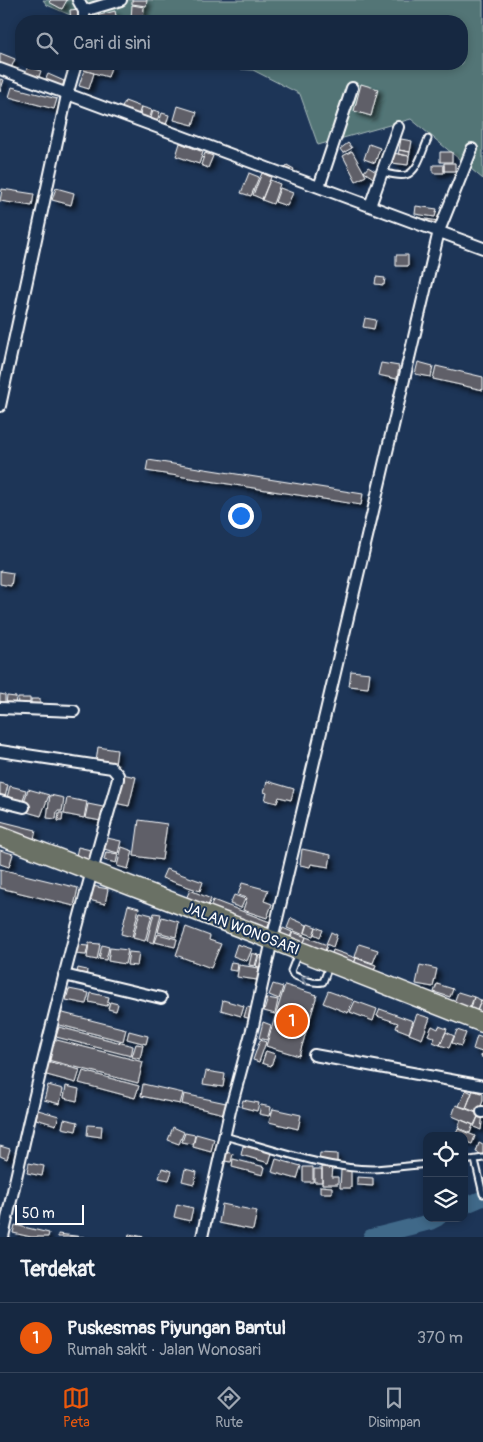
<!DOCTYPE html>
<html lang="id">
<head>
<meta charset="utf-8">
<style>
  body { margin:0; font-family:Pangolin,sans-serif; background:#23344c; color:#f1f3f6 }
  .controls { position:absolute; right:15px; bottom:15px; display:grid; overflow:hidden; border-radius:10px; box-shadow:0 2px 8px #0003 }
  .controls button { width:45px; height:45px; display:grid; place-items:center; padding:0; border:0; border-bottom:1px solid #35445a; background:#162841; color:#f1f3f6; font:25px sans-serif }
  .scale { position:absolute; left:15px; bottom:12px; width:69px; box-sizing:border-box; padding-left:5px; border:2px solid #fff; border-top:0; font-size:14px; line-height:18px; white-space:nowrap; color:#fff; -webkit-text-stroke:4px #1d3557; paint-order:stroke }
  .you { position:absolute; left:240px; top:515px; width:18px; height:18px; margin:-12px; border:4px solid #fff; border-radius:50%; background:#1a73e8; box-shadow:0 0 0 8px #1a73e833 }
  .badge { display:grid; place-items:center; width:32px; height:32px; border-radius:50%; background:#ea580c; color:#fff; font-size:16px; font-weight:700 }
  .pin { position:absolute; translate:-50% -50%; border:2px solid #fff; box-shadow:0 1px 5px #0006 }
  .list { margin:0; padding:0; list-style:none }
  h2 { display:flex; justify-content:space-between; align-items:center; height:65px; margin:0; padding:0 20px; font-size:21px }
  h2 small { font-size:16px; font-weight:400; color:#9ea6b1 }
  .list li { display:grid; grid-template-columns:32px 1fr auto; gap:15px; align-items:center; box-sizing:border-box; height:70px; padding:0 20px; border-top:1px solid #35445a }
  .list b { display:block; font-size:19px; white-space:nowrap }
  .list p { margin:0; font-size:16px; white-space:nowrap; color:#9ea6b1 }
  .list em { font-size:16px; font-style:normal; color:#9ea6b1 }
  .icon { flex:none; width:28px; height:28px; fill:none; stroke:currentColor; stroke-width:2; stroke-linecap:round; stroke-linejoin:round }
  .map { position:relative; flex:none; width:483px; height:1237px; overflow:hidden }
  .search { position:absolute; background:#162841; box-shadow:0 2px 8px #0003; left:15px; right:15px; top:15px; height:55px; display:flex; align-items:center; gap:12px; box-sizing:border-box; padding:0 18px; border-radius:20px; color:#9ea6b1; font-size:19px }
  .sheet { height:135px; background:#162841 }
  nav { display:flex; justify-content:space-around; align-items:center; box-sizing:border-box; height:70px; border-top:1px solid #35445a; background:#162841; font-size:14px; color:#9ea6b1 }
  nav a { display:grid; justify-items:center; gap:2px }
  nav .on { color:#ea580c }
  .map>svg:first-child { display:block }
</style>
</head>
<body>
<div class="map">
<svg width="483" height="1237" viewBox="0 0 483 1237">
  <defs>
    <filter id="shadow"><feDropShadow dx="4" dy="4" stdDeviation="2.5" flood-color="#0009"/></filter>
  </defs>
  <rect width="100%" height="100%" fill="#1d3557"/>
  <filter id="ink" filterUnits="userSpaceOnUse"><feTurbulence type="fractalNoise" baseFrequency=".02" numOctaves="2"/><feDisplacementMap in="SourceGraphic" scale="10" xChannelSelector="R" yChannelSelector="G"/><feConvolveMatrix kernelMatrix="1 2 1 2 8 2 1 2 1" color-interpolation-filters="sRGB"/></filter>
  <g filter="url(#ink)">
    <path fill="#527576" stroke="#a8baba" d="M43,0H483V179L411,119L318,145L300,94L253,70L187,66L181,64H462V21H84L47,5Z"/>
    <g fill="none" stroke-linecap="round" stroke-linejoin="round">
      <path stroke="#416989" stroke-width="16" d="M464,1206L483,1198
        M371,1237L430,1222L438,1218"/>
    </g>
    <path fill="#5e5f68" stroke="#fff" filter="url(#shadow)" d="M51,0H67L62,9L49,2Z
      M132,0H147L146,6L132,4Z
      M132,5L144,7L143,20L131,19Z
      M79,9L80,21H71L70,10Z
      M115,11L117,21H90L89,18Z
      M0,53L15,59L11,68L0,64Z
      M84,64H112L108,77L83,70Z
      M28,66L41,71L38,79L25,74Z
      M84,70L94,73L89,89L79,86Z
      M48,74L64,81L62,88L45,81Z
      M0,79L4,80L0,92Z
      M361,84L378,89L371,116L354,111Z
      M12,87L57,99L54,109L9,97Z
      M125,101L141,107L138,116L121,110Z
      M178,106L197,112L193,125L174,120Z
      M142,107L152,110L149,122L139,119Z
      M153,110L160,112L156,124L150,122Z
      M162,113L169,115L165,128L158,126Z
      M401,139L412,141L410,152L399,150Z
      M180,143L203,152L199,164L176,156Z
      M348,143L352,148L343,153L340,149Z
      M369,144L380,148L375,163L364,159Z
      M399,150L410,152L409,156L398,154Z
      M352,151L366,176L356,181L343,156Z
      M440,152H452V162H440Z
      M205,153L213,156L208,168L201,165Z
      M393,153L409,156L408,165L392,163Z
      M444,163H455V171H444Z
      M287,165L294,169L290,176L283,172Z
      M433,165H444V173H433Z
      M368,167L378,173L375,179L364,172Z
      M249,173L259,177L251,196L241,193Z
      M262,173L271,177L262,199L253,195Z
      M270,180L280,184L273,204L262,200Z
      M56,188L74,193L71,205L52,200Z
      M280,188L293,193L287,206L275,202Z
      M2,189L34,194L32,206L0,201Z
      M416,206L437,209L435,217L415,214Z
      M420,218L438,221L437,227L419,223Z
      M396,255H408V266H396Z
      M376,277L385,278L384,285L375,284Z
      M365,318L376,320L374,329L363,327Z
      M418,362L433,366L431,377L415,374Z
      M381,363L399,366L397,379L378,375Z
      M436,366L483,377V390L433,379Z
      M148,460L363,494L361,505L146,471Z
      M0,571L13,573L11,586L0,584Z
      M351,671L370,673L368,688L349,686Z
      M0,694L5,695V707H0Z
      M7,696L16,697L15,705L6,704Z
      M18,698H30V706H17Z
      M31,699H40V707H31Z
      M98,747L117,750L115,765L96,762Z
      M122,774L136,777L129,806L115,803Z
      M267,781L294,789L291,800L279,797L277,803L265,800L267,793L264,792Z
      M0,783L8,785L5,797L0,795Z
      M10,786L26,790L23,801L7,798Z
      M28,789L49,795L41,816L27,812L29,804L24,803Z
      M50,795L64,798L62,811H57L56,819L47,818Z
      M67,798L87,802L84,818L64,814Z
      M88,804L108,808L106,822L85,818Z
      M59,813H63L62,821H58Z
      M139,820L167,824L162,860L134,856Z
      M0,821L36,830L34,839L0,831Z
      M107,838L121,841L118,853L104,849Z
      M78,847L95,851L92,864L75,860Z
      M122,847L133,851L128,869L117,866Z
      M302,849L331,855L329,867L311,864L310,867L300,865Z
      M0,850L13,854L9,867L0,864Z
      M106,852L118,854L116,863L104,860Z
      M0,869L78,888L74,906L0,888Z
      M166,869L203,882L200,891L162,878Z
      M242,883L268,890L264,901L272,904L267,918L243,910L247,898L238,895Z
      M92,886L108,889L105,904L89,900Z
      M190,890L211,899L206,910L185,901Z
      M234,895L245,899L241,908L230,904Z
      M213,900L270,922L265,933L209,911Z
      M128,905L139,908L132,937L121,934Z
      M140,912L152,915L145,941L133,938Z
      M154,913L161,914L154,943L147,941Z
      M162,917L179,922L176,937L158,932Z
      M291,918L307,925L304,935L287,928Z
      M308,924L316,927L313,936L305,933Z
      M186,927L210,936L209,940L221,944L211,968L176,955Z
      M316,927L323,930L320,937L314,934Z
      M283,928L292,932L288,943L278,940Z
      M293,932L306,937L301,949L288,944Z
      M331,932L337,935L333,947L326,944Z
      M158,934L177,939L175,947L155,942Z
      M306,937L327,945L323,957L302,949Z
      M89,943L100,944L97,960L87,958Z
      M237,944L252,949L247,961L233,956Z
      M359,944L378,950L373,963L355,957Z
      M77,945L88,946L86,955L75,954Z
      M102,945L109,947L106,960L99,959Z
      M110,948L128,950L125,964L108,961Z
      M333,950L356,958L353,967L330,959Z
      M129,952L139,953L137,966L127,965Z
      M252,953L258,955L255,966L249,965Z
      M259,955L265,957L262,968L256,966Z
      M356,958L376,965L373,973L353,967Z
      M231,962L238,963L237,971L229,970Z
      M239,965L259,968L257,980L237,977Z
      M420,965L437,969L433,987L416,984Z
      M78,968L87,970L86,978L76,976Z
      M273,984L283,987L279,999L269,995Z
      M437,984L453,989L450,997L434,992Z
      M285,985L317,995L299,1056L266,1046Z
      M69,989L89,993L86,1004L66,1000Z
      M328,991L353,1000L348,1013L323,1003Z
      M458,992L474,997L469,1010L453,1005Z
      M91,993L109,997L107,1006L89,1002Z
      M474,997L481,1000L477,1011L471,1009Z
      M268,998L278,1000L275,1014L264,1011Z
      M223,1000L244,1006L241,1016L221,1010Z
      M481,1000L483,1001V1017L476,1014Z
      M355,1001L377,1009L373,1021L350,1012Z
      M110,1002L118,1004L116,1011L108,1009Z
      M247,1007L255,1009L252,1019L244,1017Z
      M380,1009L413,1021L409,1033L396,1028L398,1023L377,1016Z
      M59,1012L126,1029L123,1041L56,1024Z
      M417,1014L430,1018L422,1039L409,1034Z
      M263,1022L271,1025L267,1040L259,1038Z
      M432,1026L438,1029L439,1026L447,1029L440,1045L433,1042L435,1038L428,1035Z
      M59,1027L133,1046L131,1056L56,1037Z
      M457,1030L466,1033L461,1046L452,1043Z
      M129,1031L148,1036L146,1044L127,1039Z
      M446,1032L454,1036L449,1048L440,1045Z
      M477,1036L483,1038V1057H481L482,1052L473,1049Z
      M53,1039L143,1062L138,1083L48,1060Z
      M260,1040L266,1042L259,1062L253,1060Z
      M136,1044L143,1045L140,1059L132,1057Z
      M266,1051L275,1054L271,1066L262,1063Z
      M47,1061L80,1070L76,1083L43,1074Z
      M83,1071L139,1086L135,1098L79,1083Z
      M206,1071L225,1074L223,1087L203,1084Z
      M143,1084L183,1093L180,1104L141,1096Z
      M48,1085L63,1089L60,1104L44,1100Z
      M66,1086L79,1089L77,1101L64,1098Z
      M466,1090L472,1093L466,1108L459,1106Z
      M473,1090L483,1094V1101L478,1113L466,1108Z
      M184,1094L226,1103L224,1114L182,1104Z
      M243,1100L259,1103L257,1111L241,1107Z
      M261,1105L271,1107L269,1116L259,1114Z
      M456,1105L479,1114L474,1125L452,1116Z
      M273,1109L301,1115L298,1129L269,1122Z
      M38,1110L59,1116L56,1125L36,1119Z
      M480,1112L483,1113L481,1130L474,1127Z
      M64,1119L78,1122L76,1131L62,1128Z
      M461,1120L473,1125L470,1133L458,1128Z
      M88,1125L102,1126L101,1137L87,1135Z
      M173,1127L184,1132L179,1144L168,1140Z
      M458,1129L475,1136L472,1144L464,1141V1136H455Z
      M185,1133L195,1135L193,1144L182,1142Z
      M196,1134L214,1139L211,1152L193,1147Z
      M479,1143L483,1145V1155L476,1152Z
      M0,1146L10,1149L7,1159L0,1156Z
      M243,1146L272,1153L269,1163L241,1155Z
      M226,1152L233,1154L231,1162L224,1161Z
      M320,1153L337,1154V1162L319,1161Z
      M233,1159L265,1167L263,1175L232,1167Z
      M276,1159L301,1166L297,1179L272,1172Z
      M29,1163L44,1166L42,1176L27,1173Z
      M303,1167H313V1182H303Z
      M322,1167H333L332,1177H338V1184H322Z
      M162,1168L172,1171L169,1180L159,1178Z
      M185,1169L197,1172L194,1184L182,1181Z
      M314,1169H322V1182H314Z
      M341,1170L351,1171V1188H340Z
      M357,1177L373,1178V1186L357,1185Z
      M320,1186L332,1187V1193H320Z
      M177,1204L193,1208L190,1221L174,1217Z
      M222,1204L257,1211L253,1230L219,1223Z
      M15,1225L49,1233L48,1237H31L13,1233Z
      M58,1234L84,1237H58Z
      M129,1234L144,1237H128Z"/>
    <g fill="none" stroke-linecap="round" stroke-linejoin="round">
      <g stroke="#fff" stroke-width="9">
        <path id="service" d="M382,172C390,174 399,177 406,175C418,172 423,149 428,139
          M298,953L291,971L293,975C302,979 313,984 323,982L329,966
          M224,1136C270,1148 326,1169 373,1169C391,1168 409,1166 427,1164
          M475,1160L483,1194
          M464,1161L483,1158"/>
      </g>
      <g stroke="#fff" stroke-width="14">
        <path id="minor" d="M78,0L84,11
          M84,21V11L121,0
          M0,69L483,248
          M319,187L352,88
          M370,206L398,127
          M0,406L67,95L76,64
          M0,708L74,711
          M0,751L112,768L118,775V779C74,930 36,1083 3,1237
          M0,801L24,807
          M64,975L161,998
          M314,1055L483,1086
          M482,1112H483
          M202,1237L230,1111L253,1026L272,940L439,231L472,149"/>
      </g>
      <g stroke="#fff" stroke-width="21">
        <path id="trunk" d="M0,836L272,940L483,1023"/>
      </g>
      <use href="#service" stroke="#1d3557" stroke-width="5"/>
      <use href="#minor" stroke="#1d3557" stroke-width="10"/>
      <use href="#trunk" stroke="#6b7165" stroke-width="18"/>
    </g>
    <defs><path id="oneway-chevron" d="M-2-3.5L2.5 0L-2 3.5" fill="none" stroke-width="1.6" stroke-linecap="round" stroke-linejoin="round" transform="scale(1.25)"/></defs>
    <use stroke="#6c7c92" href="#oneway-chevron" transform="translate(305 979) rotate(-159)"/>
  </g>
  <g text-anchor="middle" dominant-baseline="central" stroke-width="4" stroke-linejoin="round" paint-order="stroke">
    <g font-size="15" fill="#fff" stroke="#1d3557">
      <text transform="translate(242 929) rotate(21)">JALAN WONOSARI</text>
    </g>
  </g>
</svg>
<div class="controls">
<button><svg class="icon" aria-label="locate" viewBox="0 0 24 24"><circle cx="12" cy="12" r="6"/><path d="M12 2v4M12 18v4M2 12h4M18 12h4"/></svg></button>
<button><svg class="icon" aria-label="layers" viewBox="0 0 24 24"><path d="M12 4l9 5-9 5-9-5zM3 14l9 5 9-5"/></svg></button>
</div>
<div class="scale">50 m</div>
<div class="you"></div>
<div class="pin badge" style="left:292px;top:1021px">1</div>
<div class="search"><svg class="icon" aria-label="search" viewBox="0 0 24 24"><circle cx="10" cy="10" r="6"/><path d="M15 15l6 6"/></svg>Cari di sini</div>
</div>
<section class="sheet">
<h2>Terdekat<small></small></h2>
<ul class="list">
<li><span class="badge">1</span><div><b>Puskesmas Piyungan Bantul</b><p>Rumah sakit · Jalan Wonosari</p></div><em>370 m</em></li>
</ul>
</section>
<nav>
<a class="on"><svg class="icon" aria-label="map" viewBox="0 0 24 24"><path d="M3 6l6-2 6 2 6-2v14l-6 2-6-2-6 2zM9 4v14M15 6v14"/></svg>Peta</a>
<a><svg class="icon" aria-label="directions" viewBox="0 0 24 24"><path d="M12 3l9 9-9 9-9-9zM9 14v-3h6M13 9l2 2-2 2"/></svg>Rute</a>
<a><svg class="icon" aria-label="saved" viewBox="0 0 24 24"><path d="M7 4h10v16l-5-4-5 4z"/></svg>Disimpan</a>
</nav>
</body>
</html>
